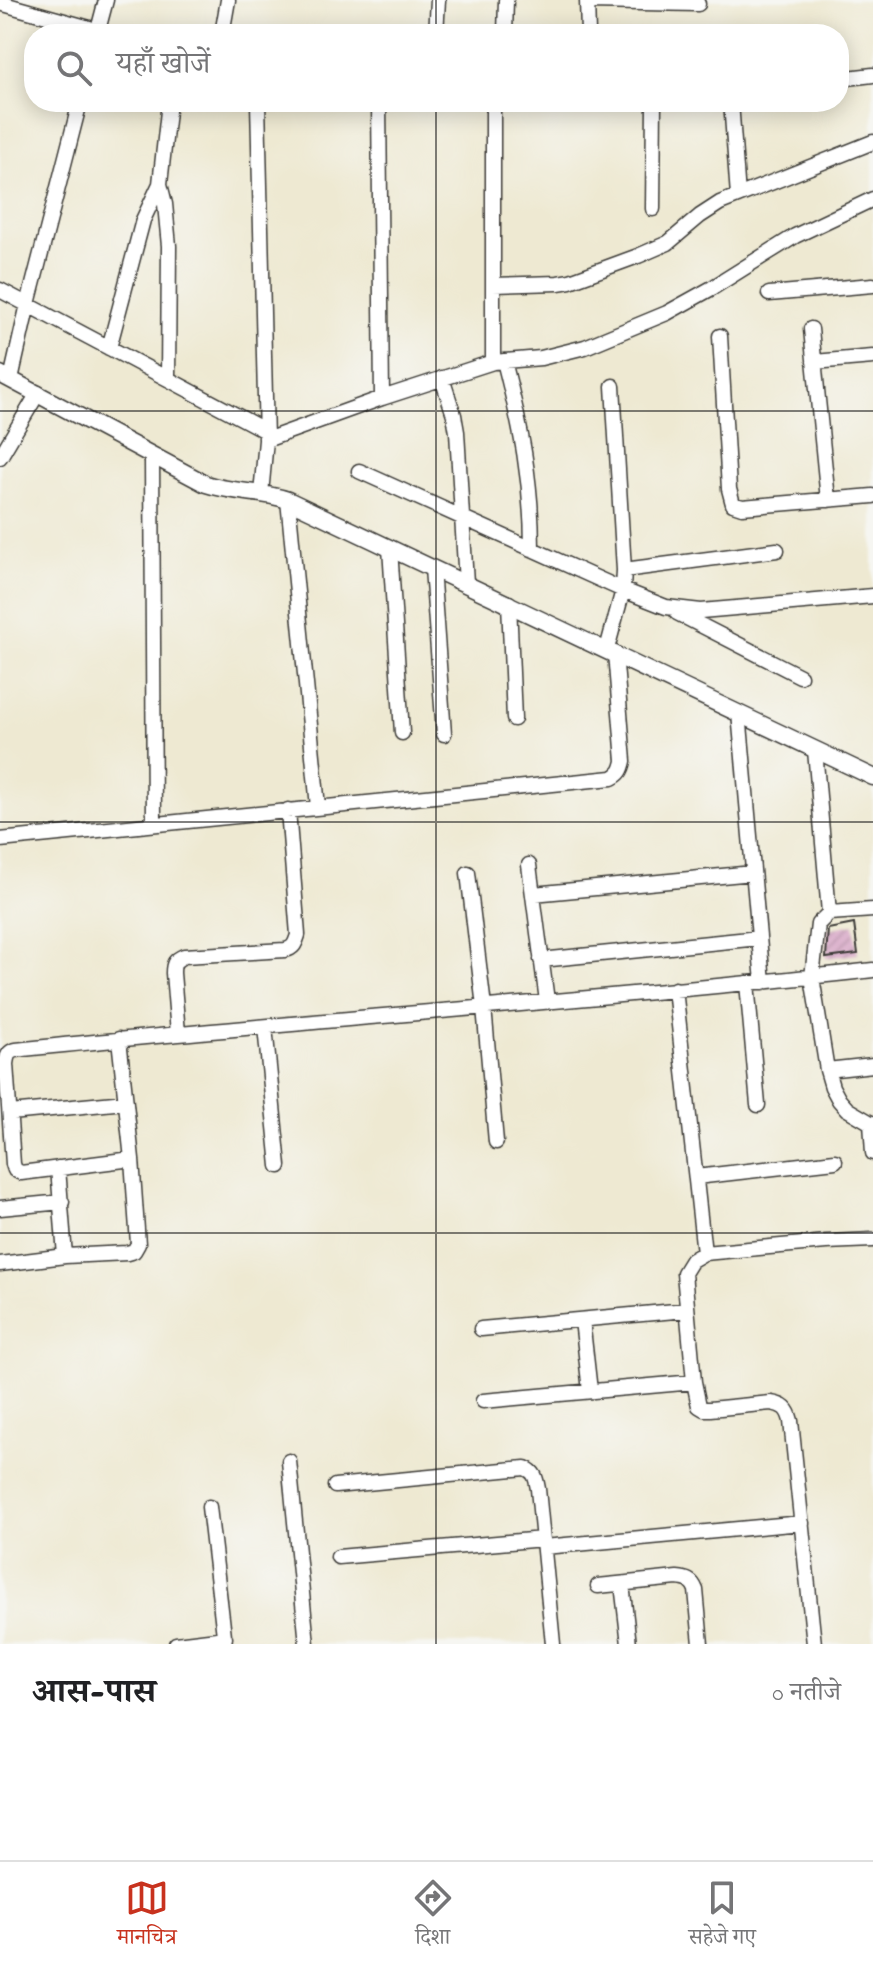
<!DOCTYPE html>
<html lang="hi">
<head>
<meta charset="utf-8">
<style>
  body { margin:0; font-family:"IM FELL English","Noto Serif Devanagari",serif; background:#f2f2f2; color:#202124 }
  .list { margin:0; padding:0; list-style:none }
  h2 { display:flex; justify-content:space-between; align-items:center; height:104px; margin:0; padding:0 32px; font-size:34px }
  h2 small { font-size:26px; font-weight:400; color:#757577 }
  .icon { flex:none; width:44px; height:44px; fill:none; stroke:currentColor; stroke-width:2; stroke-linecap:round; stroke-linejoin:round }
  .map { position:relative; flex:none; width:873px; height:1644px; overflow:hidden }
  .search { position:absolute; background:#fff; box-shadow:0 4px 20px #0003; left:24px; right:24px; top:24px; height:88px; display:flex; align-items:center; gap:20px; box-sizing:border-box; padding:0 28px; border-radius:32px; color:#757577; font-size:30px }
  .sheet { height:216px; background:#fff }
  nav { display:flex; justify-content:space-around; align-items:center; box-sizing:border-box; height:112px; border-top:2px solid #e0e0e0; background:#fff; font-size:22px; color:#757577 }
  nav a { display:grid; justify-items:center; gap:4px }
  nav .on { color:#c8321e }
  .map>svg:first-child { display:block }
</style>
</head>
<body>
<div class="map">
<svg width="873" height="1644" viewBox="0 0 873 1644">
  <defs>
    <pattern id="building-hatch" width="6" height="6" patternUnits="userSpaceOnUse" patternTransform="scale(2)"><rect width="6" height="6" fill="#d8a7c7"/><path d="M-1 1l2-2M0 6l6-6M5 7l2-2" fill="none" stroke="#b98faa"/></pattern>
  </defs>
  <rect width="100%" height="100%" fill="#f6f6f2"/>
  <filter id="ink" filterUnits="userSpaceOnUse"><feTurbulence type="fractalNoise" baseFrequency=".0125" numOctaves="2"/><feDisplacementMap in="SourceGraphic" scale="16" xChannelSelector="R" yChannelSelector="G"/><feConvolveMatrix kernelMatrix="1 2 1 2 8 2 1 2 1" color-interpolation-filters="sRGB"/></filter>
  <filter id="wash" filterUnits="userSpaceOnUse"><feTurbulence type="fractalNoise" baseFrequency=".006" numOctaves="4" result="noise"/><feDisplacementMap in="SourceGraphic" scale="32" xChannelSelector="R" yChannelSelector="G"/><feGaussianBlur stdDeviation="1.8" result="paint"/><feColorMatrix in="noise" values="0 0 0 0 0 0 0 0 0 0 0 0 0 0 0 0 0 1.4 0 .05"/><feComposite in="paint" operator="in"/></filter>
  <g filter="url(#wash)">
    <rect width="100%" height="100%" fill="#eee9d2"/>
    <g id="blocks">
      <path fill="url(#building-hatch)" d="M854,924L858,954L826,958L828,929Z"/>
    </g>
  </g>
  <g filter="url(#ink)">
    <use href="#blocks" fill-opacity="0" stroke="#3c3b37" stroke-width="2"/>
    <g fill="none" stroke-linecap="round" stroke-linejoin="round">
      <g stroke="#3c3b37" stroke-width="17">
        <path id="minor" d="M587,0L588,34
          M587,2L698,4
          M0,3L111,34
          M97,34L106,0
          M222,34L228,0
          M436,34L438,0
          M505,34L506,0
          M839,79L873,75
          M258,102L266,440L261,494
          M379,102L382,398
          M731,102L738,196
          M653,209L654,102
          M493,285L558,283L570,281L638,256L668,243L700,216L720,203L873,142
          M0,290L266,431
          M769,294L873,285
          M811,329L828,500
          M720,336L729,489L733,504L742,507L873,496
          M109,348L143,220L160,184
          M504,361C521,428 532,480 532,549
          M493,362V102
          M814,362L873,357
          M442,378L454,415L457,432L466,583
          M11,379L28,304L80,102
          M168,379L169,246L165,204L160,184L169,102
          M266,440L382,398L493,362L541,358L585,347L667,313L712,288L795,236L873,199
          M152,456L154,824
          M0,457L38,393
          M359,471L623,590L666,607L701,611L873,596
          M288,500L318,807
          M390,548L402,733
          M432,568L444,734
          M624,570L777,550
          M509,603L514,719
          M677,613L800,676
          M607,649L623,590L624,570L613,386
          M739,713L763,982
          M815,750L829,913L873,910
          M0,840L612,778C620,774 622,770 624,761L615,653
          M529,865L547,1001
          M468,873L484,1007L496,1142
          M533,894L753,873
          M829,913L818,924L812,977L827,1070L832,1087L839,1100L847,1109L871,1123
          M541,960L759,938
          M747,983L758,1105
          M675,989L704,1253
          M265,1027L279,1166
          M178,1033L173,973C173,963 175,960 184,956L285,950C294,948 295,944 298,935L288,810
          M827,1070L873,1065
          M10,1113L125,1102
          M873,1123H871L873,1153
          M132,1159L21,1173L15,1170L13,1164L6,1064C7,1057 8,1051 16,1050C301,1020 588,1002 873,970
          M58,1168L65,1256
          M696,1177L835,1161
          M0,1208L62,1202
          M0,1264L65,1256L127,1253L134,1251L138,1244L132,1159L119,1039
          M582,1320L590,1391
          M481,1329L686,1310
          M483,1401L694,1382
          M289,1461L307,1644
          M335,1486L525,1468C535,1472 536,1478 538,1489L553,1644
          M209,1507L225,1644
          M544,1547L802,1523
          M338,1557L543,1539
          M622,1584L629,1644
          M598,1586L677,1578C687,1579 692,1580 696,1590L701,1644
          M176,1644L225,1638
          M814,1644L791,1421C788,1409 784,1405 771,1403L710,1409H704L699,1406L694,1382L684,1273L692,1260L704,1253L826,1242L873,1240"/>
      </g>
      <g stroke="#3c3b37" stroke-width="19">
        <path id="tertiary" d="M0,374L206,484C233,493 262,491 288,500L873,777"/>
      </g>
      <use href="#minor" stroke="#fff" stroke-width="14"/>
      <use href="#tertiary" stroke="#fff" stroke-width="16"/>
    </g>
  </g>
  <path fill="none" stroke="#1c1c1c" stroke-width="2" stroke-opacity="0.55" d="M436,0V34M436,102V1644M0,411H873M0,822H873M0,1233H873"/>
</svg>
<div class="search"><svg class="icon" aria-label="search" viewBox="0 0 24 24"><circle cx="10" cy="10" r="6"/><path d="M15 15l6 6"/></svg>यहाँ खोजें</div>
</div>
<section class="sheet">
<h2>आस-पास<small>0 नतीजे</small></h2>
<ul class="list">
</ul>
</section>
<nav>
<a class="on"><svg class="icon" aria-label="map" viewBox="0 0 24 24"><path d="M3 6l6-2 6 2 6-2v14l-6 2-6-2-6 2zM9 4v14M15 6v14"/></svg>मानचित्र</a>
<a><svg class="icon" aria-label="directions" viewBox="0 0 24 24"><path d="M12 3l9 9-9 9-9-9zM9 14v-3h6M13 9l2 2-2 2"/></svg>दिशा</a>
<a><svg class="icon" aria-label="saved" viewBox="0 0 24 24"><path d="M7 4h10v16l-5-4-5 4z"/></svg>सहेजे गए</a>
</nav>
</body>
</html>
